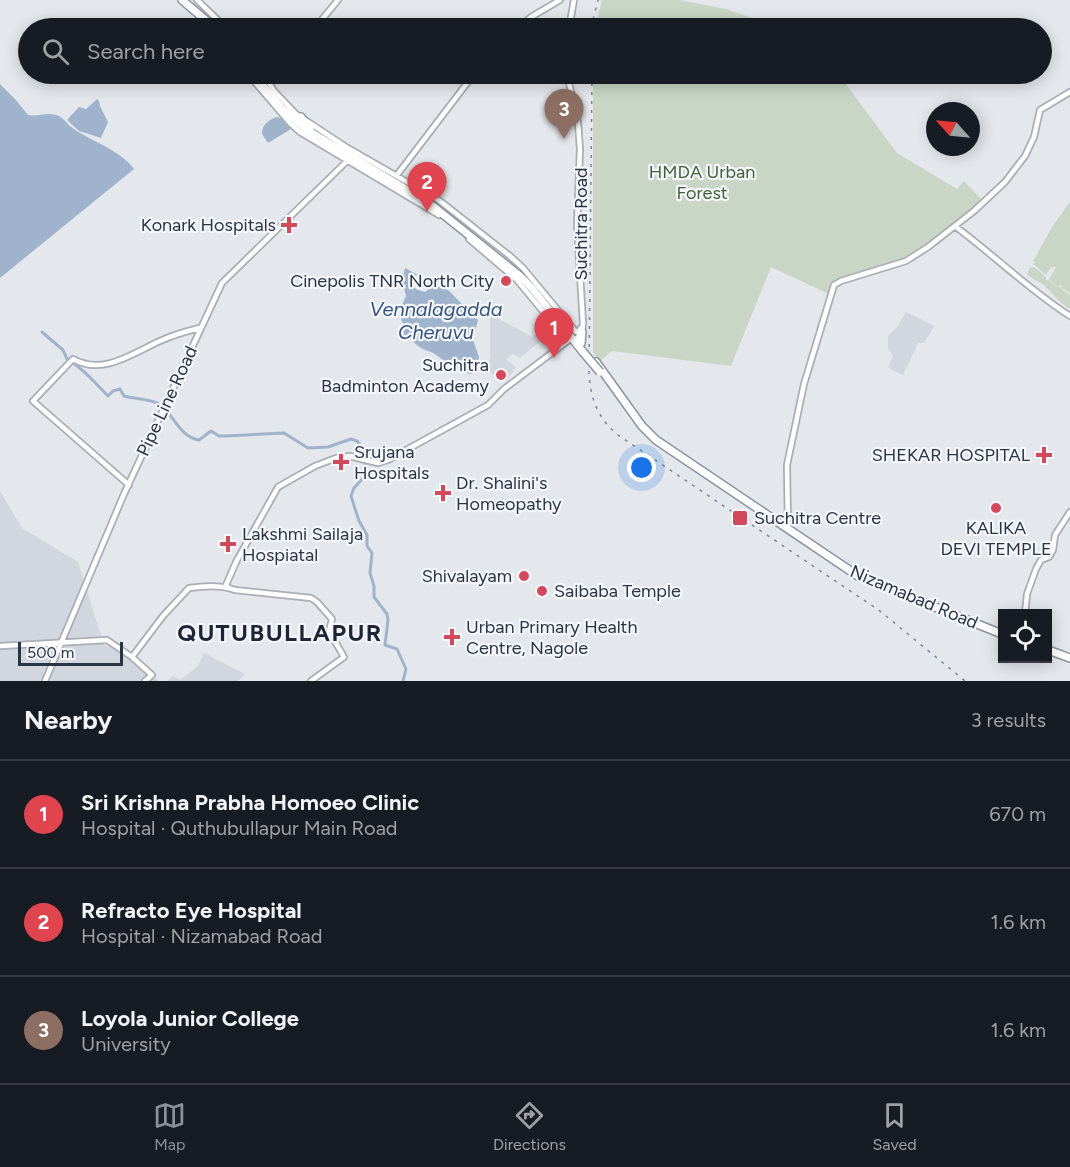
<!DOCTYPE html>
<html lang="en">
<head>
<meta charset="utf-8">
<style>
  body { margin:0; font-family:Figtree,sans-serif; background:#242831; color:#f1f3f6 }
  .controls { position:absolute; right:18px; bottom:18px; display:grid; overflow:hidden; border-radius:0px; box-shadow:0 3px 15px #0003 }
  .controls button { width:54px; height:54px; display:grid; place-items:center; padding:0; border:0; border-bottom:2px solid #363941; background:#171b24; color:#f1f3f6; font:30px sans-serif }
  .compass { position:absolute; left:926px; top:102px; width:54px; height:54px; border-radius:50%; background:#171b24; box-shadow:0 3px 15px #0003; rotate:297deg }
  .scale { position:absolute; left:18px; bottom:15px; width:105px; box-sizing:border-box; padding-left:6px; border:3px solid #2b3445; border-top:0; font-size:16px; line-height:21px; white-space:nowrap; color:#2b3445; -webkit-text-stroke:4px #f4f6f9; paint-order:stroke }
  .you { position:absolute; left:642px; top:468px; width:21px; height:21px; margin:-15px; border:4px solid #fff; border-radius:50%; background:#1a73e8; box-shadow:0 0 0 9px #1a73e833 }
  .badge { display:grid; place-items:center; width:39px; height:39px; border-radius:50%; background:#8c9099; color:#fff; font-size:20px; font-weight:700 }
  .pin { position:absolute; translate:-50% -50px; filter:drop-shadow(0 2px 3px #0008) }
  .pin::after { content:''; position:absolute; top:32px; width:21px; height:18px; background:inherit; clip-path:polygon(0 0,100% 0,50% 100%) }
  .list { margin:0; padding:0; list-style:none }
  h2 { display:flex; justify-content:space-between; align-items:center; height:78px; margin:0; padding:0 24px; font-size:26px }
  h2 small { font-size:20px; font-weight:400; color:#9ea1a6 }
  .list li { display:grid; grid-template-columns:39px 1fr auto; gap:18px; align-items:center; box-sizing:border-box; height:108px; padding:0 24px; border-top:2px solid #363941 }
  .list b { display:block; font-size:22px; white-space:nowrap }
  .list p { margin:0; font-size:20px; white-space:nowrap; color:#9ea1a6 }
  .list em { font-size:20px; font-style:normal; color:#9ea1a6 }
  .icon { flex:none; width:33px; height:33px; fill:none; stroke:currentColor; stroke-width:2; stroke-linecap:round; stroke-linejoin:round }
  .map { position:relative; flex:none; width:1070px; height:681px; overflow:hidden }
  .search { position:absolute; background:#171b24; box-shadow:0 3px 15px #0003; left:18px; right:18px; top:18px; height:66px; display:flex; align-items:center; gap:15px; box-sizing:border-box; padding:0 21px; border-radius:33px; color:#9ea1a6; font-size:22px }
  .sheet { height:402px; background:#171b24 }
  nav { display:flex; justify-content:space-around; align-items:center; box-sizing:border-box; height:84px; border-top:2px solid #363941; background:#171b24; font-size:16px; color:#9ea1a6 }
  nav a { display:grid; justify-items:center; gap:3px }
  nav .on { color:#8c9099 }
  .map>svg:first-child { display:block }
</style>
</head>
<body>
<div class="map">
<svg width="1070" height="681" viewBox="0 0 1070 681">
  <rect width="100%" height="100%" fill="#e4e7ec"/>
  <path fill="#d2d6de" d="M906,312L934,326L924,343H918L903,375L888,368L893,356L888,348V336L897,327Z
    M490,314L532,337L551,323L557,331L545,337L520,358L513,354L506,359L515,366V369L506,381L487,371L490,357Z
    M0,491L22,528L78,562L104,645L115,648L159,681H0Z
    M204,653L245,674L238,681H167L173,676L180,680L198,666Z"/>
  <path fill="#c9d6c5" d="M602,0H680L726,9L780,28H595Z
    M593,74H848L855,77L845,83L897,153L957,189L964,181L984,202L957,226L904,262L838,282L831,295L771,267L731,366L612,351L598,363L593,351Z
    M1070,202V293L1061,288L1062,285L1058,286L1049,279L1056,267H1051L1046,275L1033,264L1036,261H1033L1052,227Z
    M1034,267L1046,277V280H1049L1070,295V309L1059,301L1044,285L1027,275L1029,268Z"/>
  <path fill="#9fb4cc" d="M0,84L15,99L28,115C38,117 45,112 56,115C64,117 67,125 74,129C93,142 120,150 134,169L0,278Z
    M97,99L99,101L100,106L108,122L101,138L79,131L67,120L79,107L86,109Z
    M276,117L282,118L291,126V129L268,143L262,134C262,125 267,121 276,117Z
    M405,268L418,275L409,277L410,285L418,290L425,292L433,285L448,290L478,320L473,340L479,357L477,368L472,374C462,374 444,361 435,354C430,351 423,350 418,346C414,343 411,339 408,335H403L405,328L401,319L408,308L402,305L406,296L402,281Z"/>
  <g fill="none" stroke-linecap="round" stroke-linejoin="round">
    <path stroke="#9fb4cc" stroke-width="3" d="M42,332L63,350L67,359C83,368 95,383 108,396L113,391L120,389L124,396C134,399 152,399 161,405C174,416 180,437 199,440L211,431L219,436H226L284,433L308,448L328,447L351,439L357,441L362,447L366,469L364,477L354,488L351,496L359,521L367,535V546L372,553L370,573L374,586V597L387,614L388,620L385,645L397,649L406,669L403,681"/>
    <g stroke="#a9aeb7" stroke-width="8">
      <path id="secondary" d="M197,0L226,28
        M315,28L338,0
        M519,28L531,17L560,0
        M569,28L574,0
        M248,74L290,123L300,132L439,215
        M263,74L274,91L296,114L346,147L440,201L510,256L523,268L576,332H578L581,328
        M567,74L578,123L580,149L577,226L583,323L582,332L577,338
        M270,84L279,74
        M397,175L474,74
        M956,227C995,256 1028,289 1070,316
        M469,239L517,280L565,338
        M129,485L33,401L73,359C103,376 133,353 160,341C173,335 187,331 200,328
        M788,529L787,465L804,384L834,285L841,281L906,261L928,247L974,211L1005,182L1025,156L1034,137L1040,110L1070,92
        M236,562L278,487L315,466L336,458L349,456L378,463L388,460L488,405L504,389L569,340V337
        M228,587L226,585L237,560
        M1025,614L1027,594L1036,569L1041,560L1049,557L1053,550L1055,535L1070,512
        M0,646L107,640L132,657
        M45,681L124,494L222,283L347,161
        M145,681L152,675L132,657L163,616L189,588C203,586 222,585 235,590L311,598L317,602L332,619L329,631L344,657L311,681"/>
    </g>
    <g stroke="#8b94a3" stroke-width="10">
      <path id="highway" d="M182,0L215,28
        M253,74L281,107L304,128L429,203L520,276L531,287L583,352
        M301,117L310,129
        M581,343L582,332
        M596,362L642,426L656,440L858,576L1002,634
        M1048,650L1070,658"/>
    </g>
    <use href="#secondary" stroke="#fff" stroke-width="4.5"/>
    <use href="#highway" stroke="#fff" stroke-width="7"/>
    <path stroke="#7d8696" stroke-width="1.5" stroke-dasharray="3 6" stroke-linecap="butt" d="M591,28L598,0
      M592,74L589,372C590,398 598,419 618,435L880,611L965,681"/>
    <g stroke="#8b94a3" stroke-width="10" stroke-linecap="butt">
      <path id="highway-bridge" d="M583,352L600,372"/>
    </g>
    <use href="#highway-bridge" stroke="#fff" stroke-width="7"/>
  </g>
  <g fill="#d1495b" stroke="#f4f6f9" stroke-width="2">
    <path d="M286 216h6v6h6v6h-6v6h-6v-6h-6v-6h6z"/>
    <circle cx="506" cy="281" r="6"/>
    <circle cx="501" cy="375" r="6"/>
    <path d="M1041 446h6v6h6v6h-6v6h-6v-6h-6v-6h6z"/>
    <path d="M338 453h6v6h6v6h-6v6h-6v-6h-6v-6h6z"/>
    <path d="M440 484h6v6h6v6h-6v6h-6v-6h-6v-6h6z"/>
    <circle cx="996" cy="508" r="6"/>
    <rect x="732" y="510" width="16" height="16" rx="3"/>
    <path d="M225 535h6v6h6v6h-6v6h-6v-6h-6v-6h6z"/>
    <circle cx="524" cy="576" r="6"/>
    <circle cx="542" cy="591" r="6"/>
    <path d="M449 628h6v6h6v6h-6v6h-6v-6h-6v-6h6z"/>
  </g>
  <g text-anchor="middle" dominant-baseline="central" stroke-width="4.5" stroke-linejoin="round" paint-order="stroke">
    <g font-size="18" fill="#3f6138" stroke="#f4f6f9">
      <text x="702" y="172">HMDA Urban<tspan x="702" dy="21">Forest</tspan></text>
    </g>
    <g font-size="18" fill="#2b3445" stroke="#f4f6f9">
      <text transform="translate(581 224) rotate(-90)">Suchitra Road</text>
      <text transform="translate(167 401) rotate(-65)">Pipe Line Road</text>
      <text transform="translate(914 597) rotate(23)">Nizamabad Road</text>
    </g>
    <g font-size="18" fill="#2b3445" stroke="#f4f6f9" text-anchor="start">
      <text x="276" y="225" text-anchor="end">Konark Hospitals</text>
      <text x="494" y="281" text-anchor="end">Cinepolis TNR North City</text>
      <text x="489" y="365" text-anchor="end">Suchitra<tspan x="489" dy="21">Badminton Academy</tspan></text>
      <text x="354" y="452">Srujana<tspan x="354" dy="21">Hospitals</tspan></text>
      <text x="1030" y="455" text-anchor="end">SHEKAR HOSPITAL</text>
      <text x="456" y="483">Dr. Shalini's<tspan x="456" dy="21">Homeopathy</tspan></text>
      <text x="754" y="518">Suchitra Centre</text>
      <text x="996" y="528" text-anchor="middle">KALIKA<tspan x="996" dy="21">DEVI TEMPLE</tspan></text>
      <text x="242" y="534">Lakshmi Sailaja<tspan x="242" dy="21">Hospiatal</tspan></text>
      <text x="512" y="576" text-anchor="end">Shivalayam</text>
      <text x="554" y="591">Saibaba Temple</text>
      <text x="466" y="627">Urban Primary Health<tspan x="466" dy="21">Centre, Nagole</tspan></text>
    </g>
    <g font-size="20" font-style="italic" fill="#34527a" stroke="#f4f6f9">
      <text x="436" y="309">Vennalagadda<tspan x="436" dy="23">Cheruvu</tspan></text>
    </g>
    <g font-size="24" font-weight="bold" letter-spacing="1.5" fill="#1d2536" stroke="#f4f6f9">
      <text x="280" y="632">QUTUBULLAPUR</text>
    </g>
  </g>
</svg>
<div class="controls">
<button><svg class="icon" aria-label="locate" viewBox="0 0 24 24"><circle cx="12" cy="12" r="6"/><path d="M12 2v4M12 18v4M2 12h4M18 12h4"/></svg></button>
</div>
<svg class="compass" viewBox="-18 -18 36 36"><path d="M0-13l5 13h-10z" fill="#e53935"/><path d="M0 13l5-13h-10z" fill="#9ea1a6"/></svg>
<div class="scale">500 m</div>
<div class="you"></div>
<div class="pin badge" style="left:554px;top:358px;background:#e0444e">1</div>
<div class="pin badge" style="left:427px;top:212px;background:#e0444e">2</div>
<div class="pin badge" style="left:564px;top:139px;background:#8d6e63">3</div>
<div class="search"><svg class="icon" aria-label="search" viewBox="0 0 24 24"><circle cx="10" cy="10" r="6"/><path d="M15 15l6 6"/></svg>Search here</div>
</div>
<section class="sheet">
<h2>Nearby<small>3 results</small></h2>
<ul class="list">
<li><span class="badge" style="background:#e0444e">1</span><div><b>Sri Krishna Prabha Homoeo Clinic</b><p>Hospital · Quthubullapur Main Road</p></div><em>670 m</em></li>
<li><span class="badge" style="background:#e0444e">2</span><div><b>Refracto Eye Hospital</b><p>Hospital · Nizamabad Road</p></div><em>1.6 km</em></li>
<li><span class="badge" style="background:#8d6e63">3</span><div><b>Loyola Junior College</b><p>University</p></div><em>1.6 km</em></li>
</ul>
</section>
<nav>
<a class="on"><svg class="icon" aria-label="map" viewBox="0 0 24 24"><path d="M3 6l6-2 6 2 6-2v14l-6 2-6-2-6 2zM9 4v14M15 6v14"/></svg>Map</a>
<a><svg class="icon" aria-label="directions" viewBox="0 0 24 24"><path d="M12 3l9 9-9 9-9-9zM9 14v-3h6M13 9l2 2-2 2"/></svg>Directions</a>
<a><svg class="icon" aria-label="saved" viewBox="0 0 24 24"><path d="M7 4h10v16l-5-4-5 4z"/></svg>Saved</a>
</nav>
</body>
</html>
